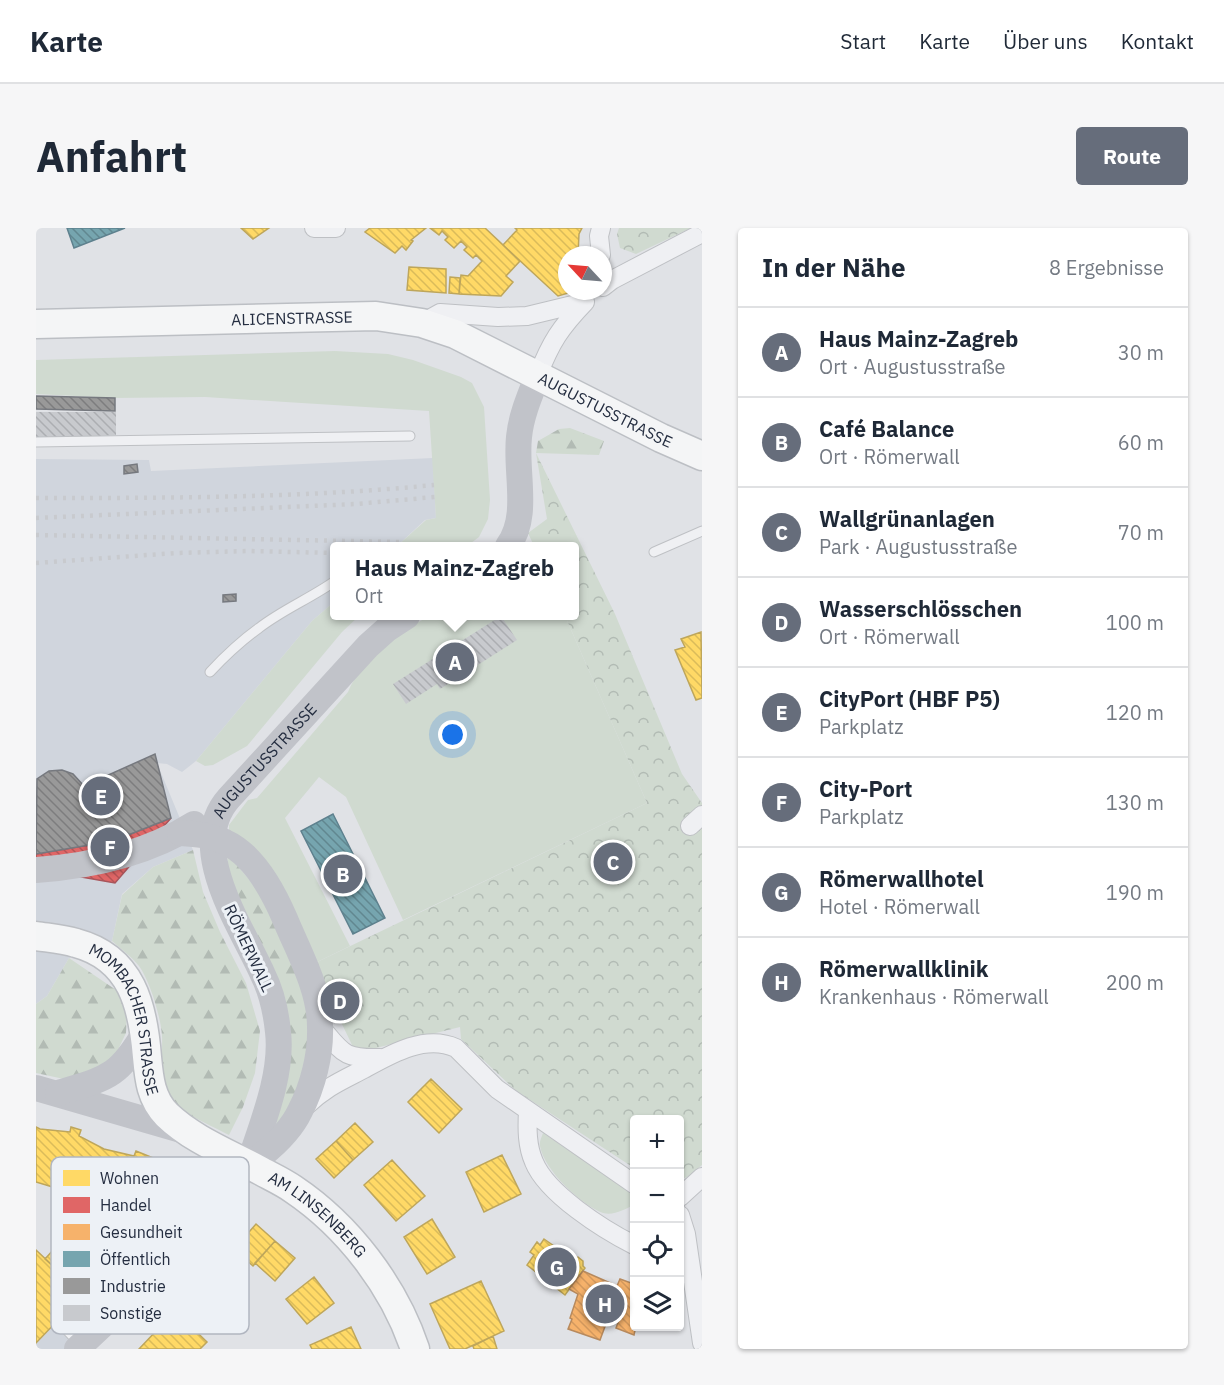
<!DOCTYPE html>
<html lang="de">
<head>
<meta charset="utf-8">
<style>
  body { margin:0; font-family:"IBM Plex Sans",sans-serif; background:#f6f6f7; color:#1f2937 }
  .controls { position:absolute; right:18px; bottom:18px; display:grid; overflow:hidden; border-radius:6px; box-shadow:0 2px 4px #0004 }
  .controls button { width:54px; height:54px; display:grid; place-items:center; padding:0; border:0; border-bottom:2px solid #e0e1e3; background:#fff; color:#1f2937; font:30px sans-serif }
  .compass { position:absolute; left:522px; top:18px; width:54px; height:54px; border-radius:50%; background:#fff; box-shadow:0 2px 4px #0004; rotate:296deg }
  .you { position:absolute; left:417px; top:507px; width:21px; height:21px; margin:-15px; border:4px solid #fff; border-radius:50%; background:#1a73e8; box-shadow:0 0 0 9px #1a73e833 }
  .badge { display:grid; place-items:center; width:39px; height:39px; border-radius:50%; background:#666d7b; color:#fff; font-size:20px; font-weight:700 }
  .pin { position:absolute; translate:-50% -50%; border:3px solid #fff; box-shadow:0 2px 6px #0006 }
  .popup { position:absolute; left:294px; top:314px; width:249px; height:78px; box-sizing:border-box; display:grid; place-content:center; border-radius:6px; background:#fff; filter:drop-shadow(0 2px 4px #0005); font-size:20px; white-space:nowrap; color:#747a83 }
  .popup b { font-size:22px; color:#1f2937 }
  .popup::after { content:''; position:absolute; left:50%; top:100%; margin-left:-12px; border:12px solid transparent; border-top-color:#fff }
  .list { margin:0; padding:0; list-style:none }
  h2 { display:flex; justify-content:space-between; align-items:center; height:78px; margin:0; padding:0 24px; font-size:26px }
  h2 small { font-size:20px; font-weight:400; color:#747a83 }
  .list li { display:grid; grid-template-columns:39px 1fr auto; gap:18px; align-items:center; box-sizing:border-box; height:90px; padding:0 24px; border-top:2px solid #e0e1e3 }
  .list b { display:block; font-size:22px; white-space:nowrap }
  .list p { margin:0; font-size:20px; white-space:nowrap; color:#747a83 }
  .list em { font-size:20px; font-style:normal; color:#747a83 }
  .icon { flex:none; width:33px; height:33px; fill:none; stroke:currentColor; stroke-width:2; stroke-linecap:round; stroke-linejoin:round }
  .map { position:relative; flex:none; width:666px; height:1121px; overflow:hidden; border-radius:6px }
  header { display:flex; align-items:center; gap:36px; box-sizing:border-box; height:84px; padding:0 30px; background:#fff; border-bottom:2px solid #e0e1e3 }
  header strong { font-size:28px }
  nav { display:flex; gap:33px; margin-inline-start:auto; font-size:21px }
  .intro { display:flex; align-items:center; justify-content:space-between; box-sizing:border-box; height:144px; padding:0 36px }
  h1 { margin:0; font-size:42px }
  .button { padding:15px 27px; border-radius:6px; background:#666d7b; color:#fff; font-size:21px; font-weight:700 }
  main { display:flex; gap:36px; padding:0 36px }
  aside { flex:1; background:#fff; border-radius:6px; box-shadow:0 2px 4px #0004 }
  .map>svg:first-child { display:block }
</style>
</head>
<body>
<header>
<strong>Karte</strong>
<nav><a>Start</a><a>Karte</a><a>Über uns</a><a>Kontakt</a></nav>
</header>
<div class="intro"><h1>Anfahrt</h1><a class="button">Route</a></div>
<main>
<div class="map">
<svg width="666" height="1121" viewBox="0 0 666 1121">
  <defs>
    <pattern id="forest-firs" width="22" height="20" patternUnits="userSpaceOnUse" patternTransform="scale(1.5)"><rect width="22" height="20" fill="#d0dad0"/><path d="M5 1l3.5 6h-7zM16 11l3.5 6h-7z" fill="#b2bbb4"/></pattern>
    <pattern id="park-crowns" width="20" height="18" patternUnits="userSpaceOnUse" patternTransform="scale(1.5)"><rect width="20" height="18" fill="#d0dad0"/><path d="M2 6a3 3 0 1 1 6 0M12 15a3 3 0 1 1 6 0" fill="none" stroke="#b2bbb4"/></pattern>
    <pattern id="homes-back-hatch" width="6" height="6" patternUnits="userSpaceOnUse" patternTransform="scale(1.5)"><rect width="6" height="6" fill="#ffd966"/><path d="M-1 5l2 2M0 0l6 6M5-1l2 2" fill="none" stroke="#dabb5a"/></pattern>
    <pattern id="shops-back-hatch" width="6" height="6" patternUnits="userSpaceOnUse" patternTransform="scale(1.5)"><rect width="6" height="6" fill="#e06666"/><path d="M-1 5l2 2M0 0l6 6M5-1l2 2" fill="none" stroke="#b55456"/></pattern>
    <pattern id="health-back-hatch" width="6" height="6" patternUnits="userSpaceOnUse" patternTransform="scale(1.5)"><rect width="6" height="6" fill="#f6b26b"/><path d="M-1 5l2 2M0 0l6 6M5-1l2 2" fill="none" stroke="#d3995e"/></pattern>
    <pattern id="public-back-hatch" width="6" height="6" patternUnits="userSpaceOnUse" patternTransform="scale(1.5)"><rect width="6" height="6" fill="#76a5af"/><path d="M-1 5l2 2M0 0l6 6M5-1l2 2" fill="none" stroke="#618790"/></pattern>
    <pattern id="industry-back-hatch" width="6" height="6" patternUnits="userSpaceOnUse" patternTransform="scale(1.5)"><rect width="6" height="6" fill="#999"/><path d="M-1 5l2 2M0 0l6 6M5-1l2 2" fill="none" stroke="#7d7d7e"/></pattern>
    <pattern id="building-back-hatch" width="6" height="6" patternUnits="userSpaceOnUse" patternTransform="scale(1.5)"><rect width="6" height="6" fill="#c8cace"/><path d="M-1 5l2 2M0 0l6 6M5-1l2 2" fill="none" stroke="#acaeb2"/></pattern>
  </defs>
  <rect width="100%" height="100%" fill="#e0e2e6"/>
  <path fill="#d0d5dd" d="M397,230L400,290L389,292L361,318H299V373L276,393L160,533L146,544L131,536L121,535L157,622L117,639L86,666L76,713L33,730L11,768L0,776V231L113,232L115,243Z
    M0,1022L59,1077L27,1106L41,1121H0Z"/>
  <path fill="#d0dad0" d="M299,123L352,126L377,132L425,149L436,155L448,179L454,272L452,291L443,309L431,318H361L390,292L400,290L393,183L169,169L79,170L0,166V132Z
    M299,373V388H323L306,404L211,518L177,537L169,538L160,533L276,393Z
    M393,388H529L611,575L367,692L310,569L283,549L249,590L314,718L277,736L193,603V597L212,572L221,570L312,464C325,432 364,404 393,388Z
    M507,905L598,966V977C589,981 578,988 567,985C545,977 508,942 504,918C503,913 506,909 507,905Z"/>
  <path fill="url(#forest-firs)" d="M534,200L568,213L563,227L500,225L502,213L523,201Z
    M157,622L167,664L184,704L210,755L224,803L219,845L207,879L193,907C178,899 143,884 134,871C121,851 127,830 126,808C125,790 114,753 103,738C96,729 85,721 76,713L86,667L117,639Z
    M191,625L225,666L271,771L275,808L262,867L235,918L249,857L193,649Z
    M33,730L83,764L91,782L90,805L79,828L42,854L0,845V776L11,768Z"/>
  <path fill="url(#park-crowns)" d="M583,0H655L600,26L584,20L581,6Z
    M500,225L579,386L646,546L666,575V937L653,948L644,952V892H598V940L479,862L425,811L424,799L328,823L318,821L277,736L611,575L529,388H539V318H498L492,305L511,291Z"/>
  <path fill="url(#homes-back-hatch)" stroke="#bea65b" stroke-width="1.5" d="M205,0H233L217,11Z
    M334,0H390L375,12L377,13L370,22L366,18L359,25L329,4Z
    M394,0H449L484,33L470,48L477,54L465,68L423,66L425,47L432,48L446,33L440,27L437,30L428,22L431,19L425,13L418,20L409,12L412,9L406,3L403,7Z
    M479,0H546L543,6L542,27H531V63H539L522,68L467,17L481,2Z
    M373,39L410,41V65L371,62Z
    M414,49L424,50L423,66L413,65Z
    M665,404L666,470L660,472L639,422L649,419L645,411Z
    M395,851L426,881L403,905L372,874Z
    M319,895L337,914L317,932L300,913Z
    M0,899L4,901L34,904L35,899L45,902L43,908L68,921L98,928L100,923L137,938L135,944L148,946L151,959L141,968L143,971L125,996L127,998L120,1006L118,1004L94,1021L76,1048L78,1050L71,1057L69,1054L50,1068L9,1031L38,999L42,1002L47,1001L58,996L64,986L63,972L59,965L50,958H37L32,960L30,963L0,954Z
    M300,913L317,932L298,950L280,931Z
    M466,927L485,966L448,984L430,944Z
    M356,932L389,968L360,993L328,957Z
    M396,991L419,1029L391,1046L368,1009Z
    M220,996L239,1013L217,1038L198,1021Z
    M508,1011L537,1031L542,1029L547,1033V1038L549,1040L529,1067L491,1037L498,1027L494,1024L501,1014L504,1017Z
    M239,1013L259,1030L239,1053L219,1035Z
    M0,1022L47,1066L0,1115Z
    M178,1047L200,1069L179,1090L157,1068Z
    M278,1049L298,1075L271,1096L250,1071Z
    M445,1053L468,1103L429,1121H414L394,1076Z
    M139,1083L171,1114L164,1121H103Z
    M315,1099L325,1121H276L274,1117Z
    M457,1108L461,1121H438L437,1118Z"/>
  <path fill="url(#shops-back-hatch)" stroke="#a8555b" stroke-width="1.5" d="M135,590L79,655L0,641V626L77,613Z"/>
  <path fill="url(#health-back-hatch)" stroke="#b78a5e" stroke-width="1.5" d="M547,1043L581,1058L584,1051L595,1055L598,1054V1098H600L598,1107L580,1100L584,1089L574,1085L564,1112L532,1101L536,1091L534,1090L542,1066L533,1061Z"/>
  <path fill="url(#public-back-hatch)" stroke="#5e818e" stroke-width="1.5" d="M31,0H89L38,20Z
    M297,586L349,690L317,706L265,603Z"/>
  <path fill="url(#industry-back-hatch)" stroke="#76797f" stroke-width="1.5" d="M0,168L79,170V183L0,181Z
    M101,236L102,244L88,246V238Z
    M200,366V373L187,374V367Z
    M119,526L135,590L77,613L0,626L1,551L13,543L26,542L37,546L48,558Z"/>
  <path fill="url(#building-back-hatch)" d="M0,184H80V207L0,212Z
    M465,388L481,412L404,461L401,456L370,476L357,456Z
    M296 773a8 8 0 1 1 16 0a8 8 0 1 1-16 0Z"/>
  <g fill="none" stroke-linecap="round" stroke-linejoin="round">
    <g stroke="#bec0c4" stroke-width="11">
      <path id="lane" d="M0,214L374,208
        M618,324L666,303
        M174,444C189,428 205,413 223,400C246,382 275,370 299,353
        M22,1093L43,1115"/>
    </g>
    <g stroke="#bec0c4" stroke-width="20">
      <path id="street" d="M278,0H300
        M565,0L563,8L565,27
        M567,59L576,52L666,5
        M386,95L404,85L462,89L491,88L549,74
        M502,147C515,114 524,100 549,74
        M654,598L666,587
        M284,798C307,825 307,831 344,830
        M270,878C290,859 305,853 328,841C355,826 389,806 420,820L461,861L598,956
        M492,883C491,901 491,918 498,934C511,966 568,1002 598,1017
        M644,969L666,949
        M644,987L650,1006L666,1115"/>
    </g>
    <g stroke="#bcbfc4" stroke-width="31">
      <g id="primary">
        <path id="s2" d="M0,96L340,88L386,95L419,106L625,210L666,228"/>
        <path id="s3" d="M0,708C13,710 27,711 40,715C96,730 107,778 111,829C113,851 115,871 131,887C157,912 194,926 225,943C236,949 247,954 257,961C312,998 358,1058 379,1121"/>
      </g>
    </g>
    <use href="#lane" stroke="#eff0f3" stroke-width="9"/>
    <use href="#street" stroke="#eff0f3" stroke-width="18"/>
    <g stroke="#c1c3c9" stroke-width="26">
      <path d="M472,318C494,288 479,245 483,209C485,188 494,167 502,147"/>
      <path d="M0,642C55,638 111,626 158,596"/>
      <path d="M0,860L152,904"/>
      <path d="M22,865C71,850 82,850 109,804"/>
      <path id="s1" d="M213,936C226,896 247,846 242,804C240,784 236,765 227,747C206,699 149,619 193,570L332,418L351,401L371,388"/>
      <path d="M41,1121C66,1097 92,1074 116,1049C149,1013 178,973 211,938C216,934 221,931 226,927C241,915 256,900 264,883C277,858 285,826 284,799C284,761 263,725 249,691C237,663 218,627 189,614C175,607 159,606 144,605"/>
    </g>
    <use href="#primary" stroke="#f4f5f6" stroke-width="28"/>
    <path stroke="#c8cace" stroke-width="4.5" stroke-dasharray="3 6" stroke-linecap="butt" d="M0,270C133,270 266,270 398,257
      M0,290L320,276L399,269
      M0,307L366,314
      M0,335L140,325L213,323L299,325"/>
  </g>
  <g text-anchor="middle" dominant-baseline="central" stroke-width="6" stroke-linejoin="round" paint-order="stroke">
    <g font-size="16" fill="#252e41" stroke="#edf1f6">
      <text stroke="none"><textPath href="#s2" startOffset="256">ALICENSTRASSE</textPath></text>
      <text stroke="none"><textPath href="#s2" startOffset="590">AUGUSTUSSTRASSE</textPath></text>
      <text stroke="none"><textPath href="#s1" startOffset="438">AUGUSTUSSTRASSE</textPath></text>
      <text transform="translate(213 720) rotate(65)">RÖMERWALL</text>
      <text stroke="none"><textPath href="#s3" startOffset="140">MOMBACHER STRASSE</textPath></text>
      <text stroke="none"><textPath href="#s3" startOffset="430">AM LINSENBERG</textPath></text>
    </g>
  </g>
  <rect x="15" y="929" width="198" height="177" rx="9" fill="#edf1f6" stroke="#b1b6c0" stroke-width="1.5"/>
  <rect x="27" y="942" width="27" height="16" fill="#ffd966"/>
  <rect x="27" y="969" width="27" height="16" fill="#e06666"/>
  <rect x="27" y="996" width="27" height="16" fill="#f6b26b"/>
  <rect x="27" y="1023" width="27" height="16" fill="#76a5af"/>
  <rect x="27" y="1050" width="27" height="16" fill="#999"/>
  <rect x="27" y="1077" width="27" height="16" fill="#c8cace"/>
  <g font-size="16" fill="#252e41">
    <text x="64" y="956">Wohnen</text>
    <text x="64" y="983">Handel</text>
    <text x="64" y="1010">Gesundheit</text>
    <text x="64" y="1037">Öffentlich</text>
    <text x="64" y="1064">Industrie</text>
    <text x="64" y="1091">Sonstige</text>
  </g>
</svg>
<div class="controls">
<button>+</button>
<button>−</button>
<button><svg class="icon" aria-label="locate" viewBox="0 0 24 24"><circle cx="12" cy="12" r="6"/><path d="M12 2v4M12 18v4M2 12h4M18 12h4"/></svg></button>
<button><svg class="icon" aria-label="layers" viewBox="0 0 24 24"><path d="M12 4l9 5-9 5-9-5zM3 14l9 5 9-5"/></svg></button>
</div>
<svg class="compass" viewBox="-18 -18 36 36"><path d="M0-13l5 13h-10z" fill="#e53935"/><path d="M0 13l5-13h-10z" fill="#747a83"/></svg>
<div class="you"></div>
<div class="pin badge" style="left:419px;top:434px">A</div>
<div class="popup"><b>Haus Mainz-Zagreb</b>Ort</div>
<div class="pin badge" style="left:307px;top:646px">B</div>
<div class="pin badge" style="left:577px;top:634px">C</div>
<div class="pin badge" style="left:304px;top:773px">D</div>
<div class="pin badge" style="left:65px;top:568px">E</div>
<div class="pin badge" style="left:74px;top:619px">F</div>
<div class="pin badge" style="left:521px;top:1039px">G</div>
<div class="pin badge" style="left:569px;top:1076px">H</div>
</div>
<aside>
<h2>In der Nähe<small>8 Ergebnisse</small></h2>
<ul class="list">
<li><span class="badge">A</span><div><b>Haus Mainz-Zagreb</b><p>Ort · Augustusstraße</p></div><em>30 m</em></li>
<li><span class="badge">B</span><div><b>Café Balance</b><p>Ort · Römerwall</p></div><em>60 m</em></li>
<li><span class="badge">C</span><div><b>Wallgrünanlagen</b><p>Park · Augustusstraße</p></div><em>70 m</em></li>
<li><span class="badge">D</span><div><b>Wasserschlösschen</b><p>Ort · Römerwall</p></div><em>100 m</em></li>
<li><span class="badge">E</span><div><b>CityPort (HBF P5)</b><p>Parkplatz</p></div><em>120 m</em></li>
<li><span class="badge">F</span><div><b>City-Port</b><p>Parkplatz</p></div><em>130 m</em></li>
<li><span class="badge">G</span><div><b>Römerwallhotel</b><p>Hotel · Römerwall</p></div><em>190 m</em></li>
<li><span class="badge">H</span><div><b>Römerwallklinik</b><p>Krankenhaus · Römerwall</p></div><em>200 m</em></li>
</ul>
</aside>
</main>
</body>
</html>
